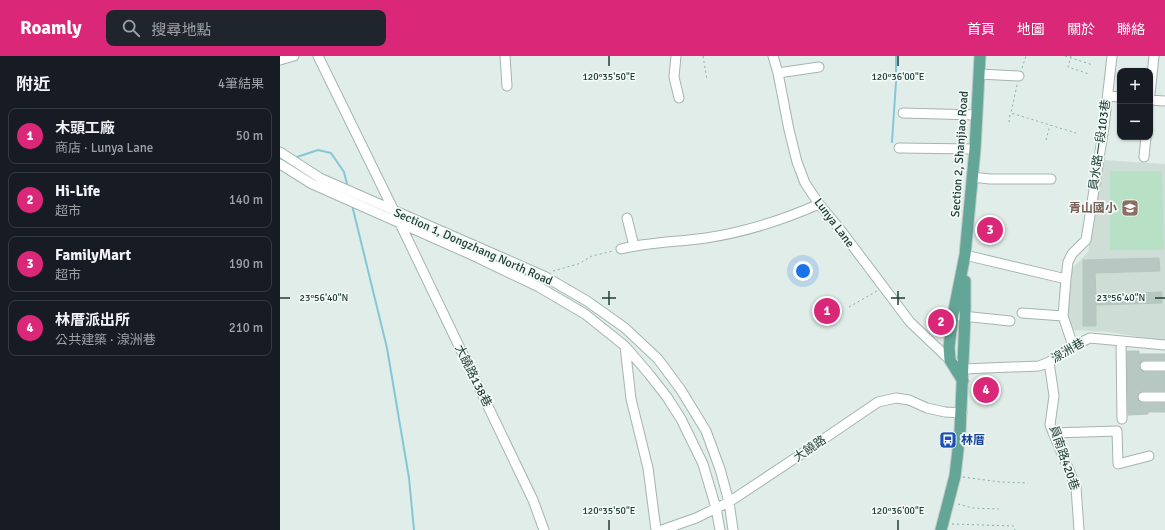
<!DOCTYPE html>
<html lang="zh-TW">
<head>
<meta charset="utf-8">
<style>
  body { margin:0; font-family:Signika,"Noto Sans TC",sans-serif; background:#20242c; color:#f1f3f6 }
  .controls { position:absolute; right:12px; top:12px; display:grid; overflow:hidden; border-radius:8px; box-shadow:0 1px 3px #0004 }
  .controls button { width:36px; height:36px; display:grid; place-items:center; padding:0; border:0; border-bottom:1px solid #363941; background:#171b24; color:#f1f3f6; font:20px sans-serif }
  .you { position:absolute; left:523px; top:215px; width:14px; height:14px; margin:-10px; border:3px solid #fff; border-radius:50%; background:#1a73e8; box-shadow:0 0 0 6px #1a73e833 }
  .badge { display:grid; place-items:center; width:26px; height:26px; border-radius:50%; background:#db2777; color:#fff; font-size:13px; font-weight:700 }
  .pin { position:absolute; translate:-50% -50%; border:2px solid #fff; box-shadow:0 1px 4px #0006 }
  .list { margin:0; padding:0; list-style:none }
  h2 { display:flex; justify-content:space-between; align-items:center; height:52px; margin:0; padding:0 16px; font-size:17px }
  h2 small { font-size:13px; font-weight:400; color:#9ea1a6 }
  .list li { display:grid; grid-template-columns:26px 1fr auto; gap:12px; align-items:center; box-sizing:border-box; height:56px; margin:0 8px 8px; padding:0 8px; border:1px solid #363941; border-radius:8px }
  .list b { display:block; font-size:15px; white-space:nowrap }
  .list p { margin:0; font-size:13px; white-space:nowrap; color:#9ea1a6 }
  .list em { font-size:13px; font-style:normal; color:#9ea1a6 }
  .icon { flex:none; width:22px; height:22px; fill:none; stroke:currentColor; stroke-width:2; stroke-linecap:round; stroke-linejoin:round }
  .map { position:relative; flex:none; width:885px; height:474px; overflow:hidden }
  header { display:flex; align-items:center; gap:24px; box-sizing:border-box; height:56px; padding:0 20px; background:#db2777; color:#fff }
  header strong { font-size:19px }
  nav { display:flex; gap:22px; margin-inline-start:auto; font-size:14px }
  .search { width:280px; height:36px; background:#20242c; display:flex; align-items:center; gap:10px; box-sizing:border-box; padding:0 14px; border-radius:8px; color:#9ea1a6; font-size:15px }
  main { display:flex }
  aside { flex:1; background:#171b24 }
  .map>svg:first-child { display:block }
</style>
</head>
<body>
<header>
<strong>Roamly</strong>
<div class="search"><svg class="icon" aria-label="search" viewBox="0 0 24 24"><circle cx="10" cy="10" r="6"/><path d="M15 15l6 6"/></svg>搜尋地點</div>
<nav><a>首頁</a><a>地圖</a><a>關於</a><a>聯絡</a></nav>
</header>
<main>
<aside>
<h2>附近<small>4筆結果</small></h2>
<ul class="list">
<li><span class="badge">1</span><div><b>木頭工廠</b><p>商店 · Lunya Lane</p></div><em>50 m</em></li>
<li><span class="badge">2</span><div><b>Hi-Life</b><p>超市</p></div><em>140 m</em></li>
<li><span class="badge">3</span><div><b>FamilyMart</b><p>超市</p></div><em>190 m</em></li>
<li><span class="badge">4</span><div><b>林厝派出所</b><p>公共建築 · 湶洲巷</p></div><em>210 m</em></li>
</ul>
</aside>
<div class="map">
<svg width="885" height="474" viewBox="0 0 885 474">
  <rect width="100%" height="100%" fill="#e1ede8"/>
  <path fill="#cfddd7" d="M823,104L885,108V285L829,276L793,274L787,260L790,215L808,196Z"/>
  <path fill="#b8e0c4" d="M830,115H882L884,194H830Z"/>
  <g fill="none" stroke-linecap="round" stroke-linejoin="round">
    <path stroke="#85c7d6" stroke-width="2" d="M612,86L616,26V0
      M14,102L38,94L51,97L64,116L68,132
      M72,149L107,292L129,422L134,474"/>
  </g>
  <path fill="#b6c8c1" stroke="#b3c7bf" d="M879,202L880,215L815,217L816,239L882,236V247L816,249V270H803V204Z
    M847,295H859V298H885V304H865L860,307L859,310L860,313L865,316H885V335H863L858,338L857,341L858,344L863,347H885V356H868V358L848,359Z"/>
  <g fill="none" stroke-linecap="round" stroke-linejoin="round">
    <g stroke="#a3b5af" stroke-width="11">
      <path id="minor" d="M38,0L114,155L253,444L264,474
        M225,0L227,30
        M396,0L394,21L399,42
        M493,0L498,17L509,74L517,106L525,127L539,148L559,172L630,266L670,304L683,313L759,310L769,306L793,290L810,282L885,289
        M0,4L14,0
        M498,17L539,11
        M699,18L739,20
        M870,38L874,0
        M828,40L840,41
        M870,44L885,45
        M623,57L696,59
        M619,92L695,93
        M0,96L40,122L264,220L307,245L345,272L378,303L401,334L426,375L440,413L449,446L453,474
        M864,101L866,81
        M0,108L32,128L192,199L259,231L305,258L345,290L369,318L387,341L401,363L423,408L436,452L440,474
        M692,121L710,123H771
        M347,162L354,190
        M341,193C369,186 398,186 426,182C465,176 503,164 539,148
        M685,199L786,223
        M742,257L783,260
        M673,259L730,265
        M841,285L842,363
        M345,290L351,343L368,412L376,474
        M793,290L783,260L786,223L788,206L792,198L806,184L824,71L832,0
        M769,306L774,340L770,369L796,431L799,474
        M865,310H885
        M863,341H885
        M773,377L837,375L838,408L869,400
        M382,474L416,462L449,446L529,393L598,346L616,342L629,344L647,352L665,356L682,357"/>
    </g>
    <g stroke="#c1c9c7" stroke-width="13">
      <path id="major" d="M683,325L670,304L669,291L673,259L685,199L695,93L700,0
        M661,474L675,420L680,376L685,260V225"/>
    </g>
    <path stroke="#7fb3a4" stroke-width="1" stroke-dasharray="2 3" stroke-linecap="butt" d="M423,0L427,24
      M785,0L813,9
      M791,0L788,11L809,18
      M742,12L746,0
      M737,29L731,57L796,77
      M729,66L730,58
      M766,84L770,69
      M273,215L298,208L312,200L333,195
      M569,251L597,235
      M683,421L720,426L748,427
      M678,448L692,452L719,453
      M672,468L734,470L735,474"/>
    <use href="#minor" stroke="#fff" stroke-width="9"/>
    <use href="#major" stroke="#63a596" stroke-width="11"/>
  </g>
  <path fill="none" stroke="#203f37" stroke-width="1.5" d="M329,0V10M618,0V10M329,235V249M618,235V249M0,242H10M322,242H336M611,242H625M875,242H885M329,464V474M618,464V474"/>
  <defs>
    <g id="school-square" transform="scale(0.9)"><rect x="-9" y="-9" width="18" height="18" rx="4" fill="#8d6e63" stroke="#f2f9f6"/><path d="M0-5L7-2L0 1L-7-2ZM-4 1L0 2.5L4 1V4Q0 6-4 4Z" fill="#fff"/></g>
    <g id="bus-square" transform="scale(0.9)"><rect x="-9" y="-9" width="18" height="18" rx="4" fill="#1a4fb4" stroke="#f2f9f6"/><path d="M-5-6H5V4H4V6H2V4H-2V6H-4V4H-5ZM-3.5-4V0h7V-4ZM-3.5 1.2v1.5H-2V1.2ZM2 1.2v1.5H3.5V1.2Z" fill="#fff"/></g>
  </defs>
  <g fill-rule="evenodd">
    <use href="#school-square" x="850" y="152"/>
    <use href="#bus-square" x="668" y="384"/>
  </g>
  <g text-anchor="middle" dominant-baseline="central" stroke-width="3.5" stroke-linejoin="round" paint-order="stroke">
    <g font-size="12" fill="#203f37" stroke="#f2f9f6">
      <text transform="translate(820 89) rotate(-82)">員水路一段103巷</text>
      <text transform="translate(680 98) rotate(-86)">Section 2, Shanjiao Road</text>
      <text transform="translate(554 167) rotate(53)">Lunya Lane</text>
      <text transform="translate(193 191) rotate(24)">Section 1, Dongzhang North Road</text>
      <text transform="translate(788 295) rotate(-30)">湶洲巷</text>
      <text transform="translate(193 320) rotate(64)">大饒路138巷</text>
      <text transform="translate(530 393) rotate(-34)">大饒路</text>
      <text transform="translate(784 402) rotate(71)">員南路420巷</text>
    </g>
    <g font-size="12" font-weight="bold" fill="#785e54" stroke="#f2f9f6" text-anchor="end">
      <text x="837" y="152">青山國小</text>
    </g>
    <g font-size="12" font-weight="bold" fill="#164399" stroke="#f2f9f6" text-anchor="start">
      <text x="681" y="384">林厝</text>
    </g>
  </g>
  <g font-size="10" text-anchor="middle" fill="#203f37" stroke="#f2f9f6" stroke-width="3.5" stroke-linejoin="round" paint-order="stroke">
    <text x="329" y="24">120°35'50"E</text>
    <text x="618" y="24">120°36'00"E</text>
    <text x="44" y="245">23°56'40"N</text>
    <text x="841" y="245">23°56'40"N</text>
    <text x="329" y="458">120°35'50"E</text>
    <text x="618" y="458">120°36'00"E</text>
  </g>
</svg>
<div class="controls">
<button>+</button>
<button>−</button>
</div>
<div class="you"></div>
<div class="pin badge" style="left:547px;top:255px">1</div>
<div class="pin badge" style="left:661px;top:266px">2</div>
<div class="pin badge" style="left:710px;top:174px">3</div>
<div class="pin badge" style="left:706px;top:334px">4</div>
</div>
</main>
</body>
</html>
